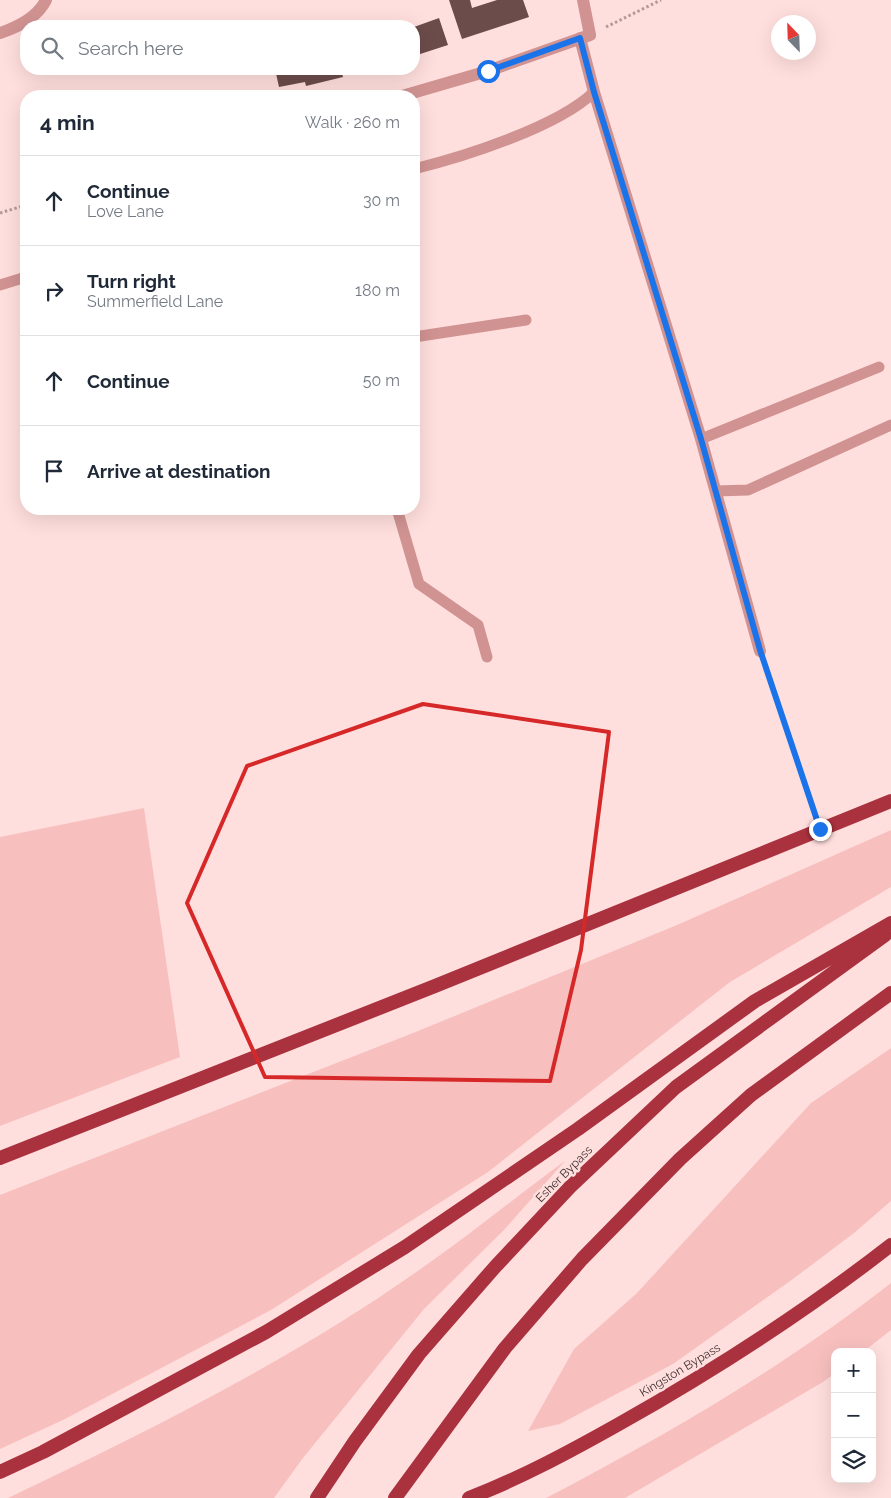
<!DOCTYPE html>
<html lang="en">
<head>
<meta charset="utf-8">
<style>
  body { margin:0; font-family:Raleway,sans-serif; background:#f2f2f3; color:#1f2937 }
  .controls { position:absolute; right:15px; bottom:15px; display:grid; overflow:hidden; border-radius:10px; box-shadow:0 5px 20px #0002 }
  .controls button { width:45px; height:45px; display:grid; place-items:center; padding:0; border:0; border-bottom:1px solid #e0e1e3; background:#fff; color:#1f2937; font:25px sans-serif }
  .compass { position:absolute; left:771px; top:15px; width:45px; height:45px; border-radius:50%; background:#fff; box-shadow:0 5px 20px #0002; rotate:337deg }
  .stop { position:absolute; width:15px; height:15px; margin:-11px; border:4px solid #1a73e8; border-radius:50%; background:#fff }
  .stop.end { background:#1a73e8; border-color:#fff; box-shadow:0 1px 5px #0008 }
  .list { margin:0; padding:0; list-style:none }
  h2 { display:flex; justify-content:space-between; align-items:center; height:65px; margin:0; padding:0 20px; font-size:21px }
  h2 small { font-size:16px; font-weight:400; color:#747a83 }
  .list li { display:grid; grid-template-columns:32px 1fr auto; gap:15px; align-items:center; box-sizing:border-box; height:90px; padding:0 20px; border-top:1px solid #e0e1e3 }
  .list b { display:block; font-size:19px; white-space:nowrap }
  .list p { margin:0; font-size:16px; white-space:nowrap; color:#747a83 }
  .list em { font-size:16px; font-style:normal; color:#747a83 }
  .icon { flex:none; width:28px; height:28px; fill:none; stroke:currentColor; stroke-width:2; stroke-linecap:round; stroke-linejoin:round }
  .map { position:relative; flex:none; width:891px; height:1498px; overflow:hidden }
  .search { position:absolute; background:#fff; box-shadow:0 5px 20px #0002; left:20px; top:20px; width:400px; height:55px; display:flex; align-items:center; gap:12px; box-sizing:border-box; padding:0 18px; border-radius:20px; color:#747a83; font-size:19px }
  .panel { position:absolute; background:#fff; box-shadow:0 5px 20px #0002; left:20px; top:90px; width:400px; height:425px; border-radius:20px }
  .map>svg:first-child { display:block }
</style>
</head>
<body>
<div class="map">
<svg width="891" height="1498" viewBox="0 0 891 1498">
  <rect width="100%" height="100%" fill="#ffdfde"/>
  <path fill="#f7c0bf" d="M144,808L180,1057L0,1126V837Z
    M891,830V887L730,982L488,1172L271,1310L63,1420L0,1449V1195L413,1033L677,925Z
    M891,1048V1201L854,1233L793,1279L673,1364L560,1424L528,1431L574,1349L637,1293L811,1103Z
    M565,1161L504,1230L424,1309L303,1458L274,1498H8C152,1429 298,1357 429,1263C475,1231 519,1194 565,1161Z
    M891,1283V1330L863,1352H835V1373L823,1382L625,1498H546C666,1435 784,1367 891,1283Z"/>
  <path fill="#6c4c4b" d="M449,0H470L472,8L497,0H523L529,17L462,39Z
    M439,18L448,45L414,56V27Z
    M275,69H341L343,77L306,86L305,82L279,87Z"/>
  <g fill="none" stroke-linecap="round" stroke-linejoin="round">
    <path stroke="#b39a99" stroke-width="3" stroke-dasharray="2.5 2.5" stroke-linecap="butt" d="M606,27L661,0
      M0,213L26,205
      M766,668L814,811"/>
    <path stroke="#d09392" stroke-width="11" d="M414,169C463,157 558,127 594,92
      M0,285L26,277
      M414,337L526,320
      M701,439L879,367
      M716,491L748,490L891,425
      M397,509L419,584L478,625L487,657"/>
    <path stroke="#d09392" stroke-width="12" d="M0,33C18,27 37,18 46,0
      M580,38L594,92L701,439L760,651
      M402,96L488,71L590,35L583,0"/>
    <path stroke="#aa323e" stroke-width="14" d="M0,1158L435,986L891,801
      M0,1472L43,1452L266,1332L405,1247L578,1129L755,1001L891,923
      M317,1498L355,1441L419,1354L495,1267L570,1187L676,1087L885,935
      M395,1498L505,1348L582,1259L680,1159L751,1095L891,993
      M469,1498C521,1478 571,1451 619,1424C713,1371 805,1312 891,1245"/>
  </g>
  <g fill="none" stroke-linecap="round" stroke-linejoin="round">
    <path stroke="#1a73e8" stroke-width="6" d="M488,71L580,38L594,92L701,439L760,650L820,829"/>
  </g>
  <path fill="none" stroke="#d62828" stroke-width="4" stroke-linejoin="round" d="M423,704L609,732L581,950L550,1081L265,1077L187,903L247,766Z"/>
  <g text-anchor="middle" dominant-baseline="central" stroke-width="5" stroke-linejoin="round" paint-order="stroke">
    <g font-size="12" fill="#3c2e2d" stroke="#ffdfde">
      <text transform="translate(564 1174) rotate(-45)">Esher Bypass</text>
      <text transform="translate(680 1370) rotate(-31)">Kingston Bypass</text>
    </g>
  </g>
</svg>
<div class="controls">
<button>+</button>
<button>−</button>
<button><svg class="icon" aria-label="layers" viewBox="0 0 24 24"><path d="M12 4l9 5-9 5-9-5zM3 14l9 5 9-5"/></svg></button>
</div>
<svg class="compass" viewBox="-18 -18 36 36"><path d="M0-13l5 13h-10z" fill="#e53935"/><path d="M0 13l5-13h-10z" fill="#747a83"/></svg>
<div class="stop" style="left:488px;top:71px"></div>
<div class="stop end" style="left:820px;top:829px"></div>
<div class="search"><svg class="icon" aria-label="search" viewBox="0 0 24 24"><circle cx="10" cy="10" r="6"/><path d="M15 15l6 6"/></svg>Search here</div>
<section class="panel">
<h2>4 min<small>Walk · 260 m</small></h2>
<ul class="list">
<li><svg class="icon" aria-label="ahead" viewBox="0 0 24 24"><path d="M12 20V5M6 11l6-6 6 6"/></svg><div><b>Continue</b><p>Love Lane</p></div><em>30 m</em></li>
<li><svg class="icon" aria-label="right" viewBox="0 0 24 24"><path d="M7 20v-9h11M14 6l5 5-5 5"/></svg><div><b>Turn right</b><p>Summerfield Lane</p></div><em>180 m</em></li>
<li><svg class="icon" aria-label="ahead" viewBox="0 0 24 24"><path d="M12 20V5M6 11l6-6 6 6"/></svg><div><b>Continue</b></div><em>50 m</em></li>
<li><svg class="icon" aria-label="arrive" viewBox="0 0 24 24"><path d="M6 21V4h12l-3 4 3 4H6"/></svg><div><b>Arrive at destination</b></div></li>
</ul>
</section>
</div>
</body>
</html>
